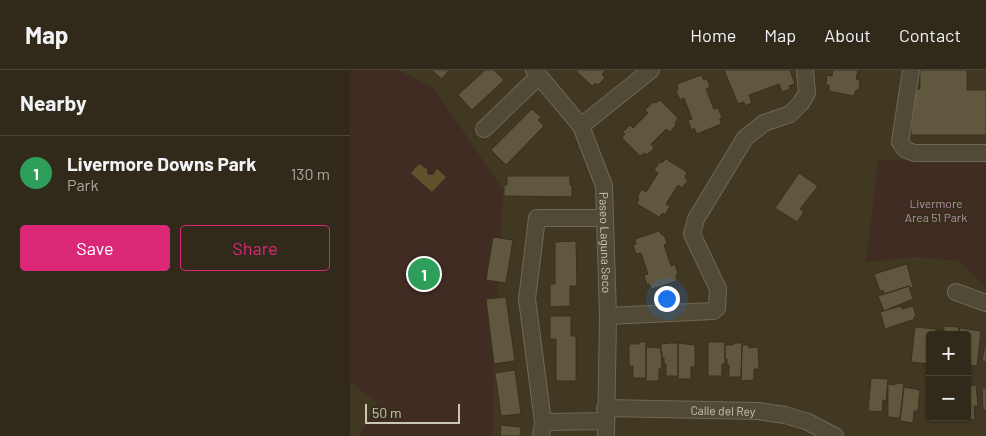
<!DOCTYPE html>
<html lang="en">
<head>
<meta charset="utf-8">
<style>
  body { margin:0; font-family:Barlow,sans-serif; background:#393223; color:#f1f3f6 }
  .controls { position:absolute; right:15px; bottom:15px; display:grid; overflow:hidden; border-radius:5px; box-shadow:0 1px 4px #0004 }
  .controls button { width:45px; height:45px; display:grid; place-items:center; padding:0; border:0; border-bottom:1px solid #4c4639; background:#312a1a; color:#f1f3f6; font:25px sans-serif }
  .scale { position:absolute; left:15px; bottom:12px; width:95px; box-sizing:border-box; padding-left:5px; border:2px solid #cbc6b3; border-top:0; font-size:14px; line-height:18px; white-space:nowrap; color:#cbc6b3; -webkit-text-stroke:4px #352f1c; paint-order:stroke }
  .you { position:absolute; left:316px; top:228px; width:18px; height:18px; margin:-12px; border:4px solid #fff; border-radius:50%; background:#1a73e8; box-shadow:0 0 0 8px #1a73e833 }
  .badge { display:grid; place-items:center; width:32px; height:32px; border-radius:50%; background:#db2777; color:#fff; font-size:16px; font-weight:700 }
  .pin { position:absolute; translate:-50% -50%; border:2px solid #fff; box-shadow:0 1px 5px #0006 }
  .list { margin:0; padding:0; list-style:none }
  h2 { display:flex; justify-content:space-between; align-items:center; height:65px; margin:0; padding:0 20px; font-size:21px }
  h2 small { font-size:16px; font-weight:400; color:#a8a7a2 }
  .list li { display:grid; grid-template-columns:32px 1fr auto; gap:15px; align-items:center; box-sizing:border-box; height:75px; padding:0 20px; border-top:1px solid #4c4639 }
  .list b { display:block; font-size:19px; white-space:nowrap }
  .list p { margin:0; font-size:16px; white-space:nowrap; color:#a8a7a2 }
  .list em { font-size:16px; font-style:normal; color:#a8a7a2 }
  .actions { display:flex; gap:10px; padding:15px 20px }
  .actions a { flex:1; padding:11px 0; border:1px solid #db2777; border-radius:5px; text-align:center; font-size:18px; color:#db2777 }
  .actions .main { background:#db2777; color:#fff }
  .map { position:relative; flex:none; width:636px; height:366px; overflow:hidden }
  header { display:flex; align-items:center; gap:30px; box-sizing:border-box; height:70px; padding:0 25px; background:#312a1a; border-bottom:1px solid #4c4639 }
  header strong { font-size:24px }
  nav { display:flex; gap:28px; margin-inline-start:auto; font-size:18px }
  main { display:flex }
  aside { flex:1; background:#312a1a }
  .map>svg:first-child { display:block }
</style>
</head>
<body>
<header>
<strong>Map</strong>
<nav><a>Home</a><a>Map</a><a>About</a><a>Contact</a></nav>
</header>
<main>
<aside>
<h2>Nearby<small></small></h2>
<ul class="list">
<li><span class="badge" style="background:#2e9e5b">1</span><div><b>Livermore Downs Park</b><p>Park</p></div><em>130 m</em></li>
</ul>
<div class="actions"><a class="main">Save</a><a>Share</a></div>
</aside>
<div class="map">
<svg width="636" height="366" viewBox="0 0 636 366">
  <rect width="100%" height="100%" fill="#413822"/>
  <path fill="#412c24" d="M0,0H49L84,18L153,120L144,288L143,366H10L27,332L0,312Z
    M528,90H636V217L609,191L565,187L516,192Z"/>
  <path fill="#5f522c" d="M69,94L77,99V103L79,105H83L87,99L96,107L82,122L61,103Z"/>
  <path fill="#60583e" stroke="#37311e" d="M81,0H99L92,9Z
    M135,0H144L154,10L122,40L108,25Z
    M225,0H256L252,4L255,8L248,15L246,13L242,16Z
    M374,0H440L445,14L439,16L440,19L432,22L429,14L399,25L402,33L395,36L394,32L388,34Z
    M483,0H508L506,9L510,10L509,20H506L504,26L479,21V15H476L477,5L482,6Z
    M570,0H617V20H636V65H561V19H570Z
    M351,5L354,10L357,9L360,17L356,19L364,39L368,38L372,48L370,49L371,54L347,64L344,58L341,60L338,50L342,49L334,28L330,30L326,21L328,20L327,14Z
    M310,30L328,48L325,53L326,55L320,62L316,59L301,74L304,78L297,85L295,83L290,86L272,68L275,64L273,62L280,55L283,58L298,43L295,40L303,32L305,33Z
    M182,39L191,47L188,50L194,56L156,95L141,80Z
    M316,89L337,102L335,108L338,110L332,118L328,115L316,134L320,136L315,145L313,143L309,147L287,134L289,128L287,127L292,119L296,122L308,103L304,100L310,92L312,93Z
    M449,103L468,116L450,139L454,142L447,152L425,138Z
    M157,106H220V115H222V127L154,126V115H157Z
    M309,161L312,165H314L317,173L314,175L321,196L325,194L328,204L326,205L327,211L302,219L299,214L297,215L294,205L298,204L291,183L286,184L283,175L286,174L285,169Z
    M143,167L163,170L156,213L136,210Z
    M226,171L227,216H220V236L200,237V214H205V172Z
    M557,194L563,217L560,218L559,216L534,224L533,220L530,221L524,204Z
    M559,216L563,229L534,241L528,226Z
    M156,227L165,291L144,294L136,229Z
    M551,236L552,239L563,236L566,246L564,247L565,249L535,259L530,242Z
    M200,246H221V266H226V311H206V269H200Z
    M594,256L609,257L608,265H594Z
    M565,257L586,259V261L588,262V265H580V294L561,292Z
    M610,258L631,261L627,296L617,295V265H608Z
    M636,270V292L632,291Z
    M289,272H296V308H283V296H279V274H289Z
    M358,272H375V294H372V306H358Z
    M320,273H328V306H316V294H314V288H312V283H311V274Z
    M328,273L345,275V297H341V309H328Z
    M383,273H392L391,307H379V295H377V289H375V275H383Z
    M392,275H399V278L408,277L409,299H404V310L391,311Z
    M296,277L311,278L312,299H309V311H296Z
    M165,300L171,344L151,346L145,303Z
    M521,308L538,309L536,331L533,330L532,342L518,341Z
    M576,312H580V345H579Z
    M545,313L554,314L550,348L538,347V314L545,315Z
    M626,315L628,336H624L625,349L612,350L611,347H617V316Z
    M554,317L570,320L568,341H564L563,353L550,351Z
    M632,318H636V340H633Z
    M151,355L171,357L170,366H150Z"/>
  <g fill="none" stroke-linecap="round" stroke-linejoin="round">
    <g stroke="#6e6855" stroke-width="18">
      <g id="minor">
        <path id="s1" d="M184,0L231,56L254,116L258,246L256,366"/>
        <path d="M561,0L550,72L555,79L564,83H636"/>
        <path d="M231,56L301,0"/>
        <path d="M134,59L189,6"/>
        <path d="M606,222L636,233"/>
        <path d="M258,246L363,241L367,238L368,219L342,164L346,149L395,68L414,53L440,44L451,33L457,23L455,0"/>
        <path id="s2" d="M255,338L408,341L435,345L458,352L485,366"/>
        <path d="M193,352L256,351"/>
        <path d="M191,366L193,352L177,229L187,148H255"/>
      </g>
    </g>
    <use href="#minor" stroke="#504a37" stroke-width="16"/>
  </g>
  <g text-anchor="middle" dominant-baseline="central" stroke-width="4" stroke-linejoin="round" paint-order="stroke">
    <g font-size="12" fill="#b68ea6" stroke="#352f1c">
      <text x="586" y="133">Livermore<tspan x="586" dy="14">Area 51 Park</tspan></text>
    </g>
    <g font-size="12" fill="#cbc6b3" stroke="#352f1c">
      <text stroke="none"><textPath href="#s1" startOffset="194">Paseo Laguna Seco</textPath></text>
      <text stroke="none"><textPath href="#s2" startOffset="118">Calle del Rey</textPath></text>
    </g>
  </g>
</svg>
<div class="controls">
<button>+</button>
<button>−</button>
</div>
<div class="scale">50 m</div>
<div class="you"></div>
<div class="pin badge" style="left:74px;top:204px;background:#2e9e5b">1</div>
</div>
</main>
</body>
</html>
